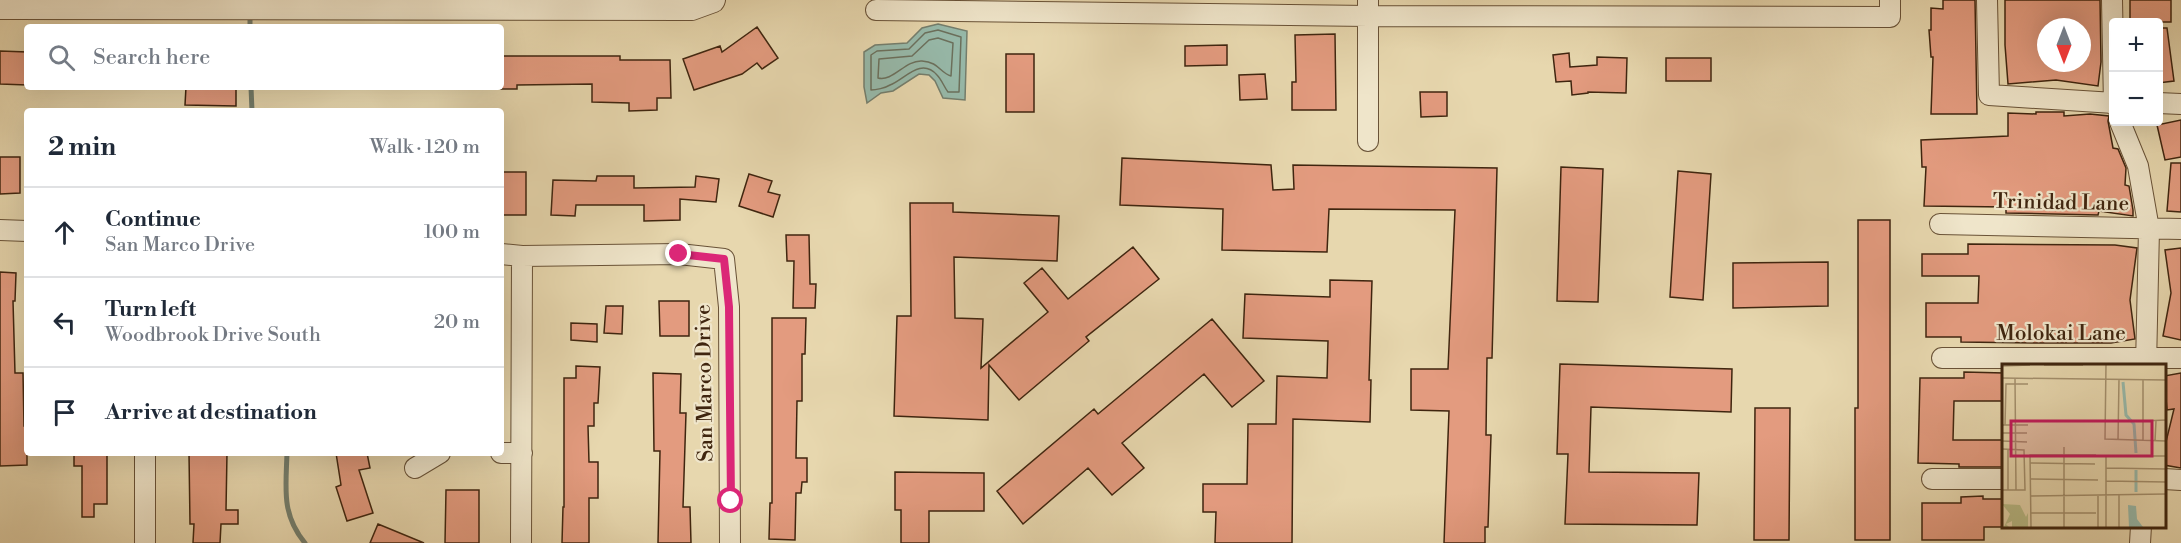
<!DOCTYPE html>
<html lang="en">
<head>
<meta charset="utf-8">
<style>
  body { margin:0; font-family:"Libre Bodoni",serif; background:#f6f6f7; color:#1f2937 }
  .controls { position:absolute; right:18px; top:18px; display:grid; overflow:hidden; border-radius:6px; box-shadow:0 6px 24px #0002 }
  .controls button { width:54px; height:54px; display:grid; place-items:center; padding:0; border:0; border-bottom:2px solid #e0e1e3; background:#fff; color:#1f2937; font:30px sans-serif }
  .compass { position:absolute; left:2037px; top:18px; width:54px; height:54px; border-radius:50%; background:#fff; box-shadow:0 6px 24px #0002; rotate:180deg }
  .stop { position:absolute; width:18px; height:18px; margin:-14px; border:4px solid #db2777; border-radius:50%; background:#fff }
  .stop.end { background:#db2777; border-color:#fff; box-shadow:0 2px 6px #0008 }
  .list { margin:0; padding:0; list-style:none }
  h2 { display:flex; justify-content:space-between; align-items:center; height:78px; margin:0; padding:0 24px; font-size:26px }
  h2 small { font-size:20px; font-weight:400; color:#747a83 }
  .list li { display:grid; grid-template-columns:39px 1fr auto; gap:18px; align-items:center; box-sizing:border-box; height:90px; padding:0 24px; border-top:2px solid #e0e1e3 }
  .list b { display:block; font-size:22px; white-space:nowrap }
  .list p { margin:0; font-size:20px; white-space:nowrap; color:#747a83 }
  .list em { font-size:20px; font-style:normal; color:#747a83 }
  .icon { flex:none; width:33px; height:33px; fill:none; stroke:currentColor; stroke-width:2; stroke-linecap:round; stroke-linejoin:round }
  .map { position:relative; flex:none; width:2181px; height:543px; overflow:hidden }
  .search { position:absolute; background:#fff; box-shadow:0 6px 24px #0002; left:24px; top:24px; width:480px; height:66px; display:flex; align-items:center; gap:15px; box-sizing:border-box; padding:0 21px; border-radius:6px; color:#747a83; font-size:22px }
  .panel { position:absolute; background:#fff; box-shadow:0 6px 24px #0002; left:24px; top:108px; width:480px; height:348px; border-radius:6px }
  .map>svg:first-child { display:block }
</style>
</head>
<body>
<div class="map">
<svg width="2181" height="543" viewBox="0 0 2181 543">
  <rect width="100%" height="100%" fill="#e7d7ae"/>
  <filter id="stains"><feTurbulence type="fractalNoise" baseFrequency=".00333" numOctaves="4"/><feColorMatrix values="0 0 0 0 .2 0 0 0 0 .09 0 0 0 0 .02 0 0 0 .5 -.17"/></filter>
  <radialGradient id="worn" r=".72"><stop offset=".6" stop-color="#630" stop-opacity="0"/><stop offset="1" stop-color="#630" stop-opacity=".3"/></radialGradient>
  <path fill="#97baab" stroke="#747e6d" stroke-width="1.5" d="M938,24L967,31L965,100L943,98L935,81L929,75L919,74L893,91L881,93L867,103L864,87V52L875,45L907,43L922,28Z"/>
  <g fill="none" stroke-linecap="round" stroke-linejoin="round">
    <path stroke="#6b705d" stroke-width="1.5" d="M938,30L961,37L959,92H948C944,87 942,80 937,75C921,57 905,79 890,85C885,88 876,90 871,90V55L877,51L909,49L925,33Z
      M938,38L953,43L951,76C940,73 939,62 922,61C905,60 893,82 878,78L879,59L912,56L929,40Z"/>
    <path stroke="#747e6d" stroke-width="5" d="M250,27V14
      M251,87L252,111
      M287,453C286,488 281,514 305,543"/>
  </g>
  <path fill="#e39b7f" stroke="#3f250f" stroke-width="1.5" fill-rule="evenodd" d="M1943,0H1975L1977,114H1931L1933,57H1931L1929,30H1931V8L1943,9Z
    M2005,0H2100L2101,62L2098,86L2056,80L2008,84L2005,45ZM2046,27H2082V63H2046Z
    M2130,0H2171V22H2130Z
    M757,27L778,58L762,69L757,63L742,74L694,90L683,59L720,46L722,52Z
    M2158,28H2167L2174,81L2158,83Z
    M1335,34L1336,110H1292V82H1296L1295,35Z
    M1227,45V65L1185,66V46Z
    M0,51L27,52V85L0,84Z
    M1569,53L1570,67L1597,65V57L1627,58L1626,93L1588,92V93L1572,95L1571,81L1556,82L1553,55Z
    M1006,54H1034V112H1006Z
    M501,56H620V60H670L671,98H657V110L629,111V103L592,102V84L517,85V89H501Z
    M1666,58H1711V81H1666Z
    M1265,74L1267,99L1240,100L1239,75Z
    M186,87H236V106L185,105Z
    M1420,92H1447V116L1421,117Z
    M2036,112H2064V116L2090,114L2109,116L2108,121L2113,148L2118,149L2126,168L2125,185L2129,186L2133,210V216L2099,211L2098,215L2006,213V207L1924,206L1926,167H1922L1921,140L2008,136V113L2036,114Z
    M2181,120V157L2165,160L2157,125Z
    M0,157H20V193L0,194Z
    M1122,158L1271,165L1273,190L1294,189L1293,165L1497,168L1492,358H1487L1486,435H1491L1488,527H1485V543H1444L1449,411L1411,410V369H1448L1455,210L1329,209L1327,252L1222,250L1223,209L1120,205Z
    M2171,163H2181V212L2167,211Z
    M1561,167L1603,169L1598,302L1557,301Z
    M1678,171L1711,174L1703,300L1670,297Z
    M501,172H526V215H501Z
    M749,174L772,181L768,192L780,195L773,217L739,206Z
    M597,176H634V188L695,187L696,176L719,179L716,202L680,199V220L644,221V205H576L575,216L551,215L553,180L596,181Z
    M910,203H953V212L1059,216L1057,261L954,257L955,318L983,319L981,368L1048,312L1024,283L1042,268L1068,299L1133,247L1159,279L1086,337L1089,341L1019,400L989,365L988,420L894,416L897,316H911Z
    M1858,220H1890V540H1855V408H1858Z
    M786,235H809L810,284H816L815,308H793L794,261H787Z
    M1968,244L2115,245L2137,248L2130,300L2135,339L2111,343H2035L1961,342V337H1926V303H1978L1979,276H1922V254H1968Z
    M2181,248V340L2163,336L2171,293L2165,250Z
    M1828,262V306L1733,308V263Z
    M0,272L16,273L15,301H13L15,373H23L24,426H27V465L0,466Z
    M1330,280L1372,281L1369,380H1371L1370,422L1293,419L1292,543H1215L1216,512H1203V484H1247L1248,424H1276L1277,376L1327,378L1328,341L1243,338L1245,294L1330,297Z
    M659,301H689V336H660Z
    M606,306H623L622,334L604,333Z
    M772,318H806L805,354H802V401H797L796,458H807V482H802L801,493H796L795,540L769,539L770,503H772Z
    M1212,319L1264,381L1232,407L1204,374L1122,443L1144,468L1112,495L1088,468L1023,524L997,491L1094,409L1098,414Z
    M571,323L597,324V342L571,340Z
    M1560,364L1732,369L1731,412L1591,407L1589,472L1699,473L1697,525L1565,524L1568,454H1557Z
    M576,366L600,367L598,403H594V426H588L589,462H598V498H589V543H562L563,507H564V378H576Z
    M1964,372L2004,373V401H1954L1953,440H2004V467H1959V464L1918,463L1920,378H1964Z
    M653,373L681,374L680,413H686L683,507H690L691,543H658L660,451H654Z
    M2181,373V468L2164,465V450L2174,409L2167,410L2164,376Z
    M1755,408H1790L1789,540H1754Z
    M74,453H107V504H94V517H82V466H74Z
    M189,453H227L226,510H238V524H221L220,543H193L194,524H190Z
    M336,453H367L370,468L359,470L373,513L347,521L336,487L341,485Z
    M895,472L984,473V511H929V543H901V510H895Z
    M446,490H479V543H445Z
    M1983,496V499H2004V527H1984V540H1922V503H1961V497Z
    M378,524L424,543H370Z"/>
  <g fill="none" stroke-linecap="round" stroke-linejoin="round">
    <g stroke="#695237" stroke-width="22">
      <path id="minor" d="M1368,0V141
        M1987,0L1989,95L2114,103
        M2112,0L2114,105
        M0,9L692,10L714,2L715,0
        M876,10L1368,16L1890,17V0
        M2158,103L2181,104
        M2120,122L2138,166L2149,229L2146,366
        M1940,224L2181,229
        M0,230L27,231
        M501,254L522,256L679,254L724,259L729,307L730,543
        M1942,358H2181
        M501,453H522
        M415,468L440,453
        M1932,479H2004
        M2164,479L2181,480
        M145,543V453
        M521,543L522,256
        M2140,543L2141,526"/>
    </g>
    <use href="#minor" stroke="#efe5ca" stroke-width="20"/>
  </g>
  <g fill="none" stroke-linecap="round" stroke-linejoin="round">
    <path stroke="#db2777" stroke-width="8" d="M679,254L724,259L729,307L731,501"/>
  </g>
  <g text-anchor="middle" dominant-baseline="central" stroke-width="4.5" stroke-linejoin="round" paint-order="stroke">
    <g font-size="21" fill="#3f250f" stroke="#efe5ca">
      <text transform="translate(2061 203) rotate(1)">Trinidad Lane</text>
      <text x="2061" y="334">Molokai Lane</text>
      <text transform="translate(705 383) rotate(-91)">San Marco Drive</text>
    </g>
  </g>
  <g transform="translate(2002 364)">
    <rect width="164" height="164" fill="#e7d7ae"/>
    <path d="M0,140L18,141L24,153L26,149V163H10V157L4,160L7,163H2L8,150Z" fill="#b9bd88"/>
    <path d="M126,141L134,142L135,155L141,163H127Z" fill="#97baab"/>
    <path fill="none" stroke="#97baab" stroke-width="3" d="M121,18L124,51L132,60L134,89M134,106V128"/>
    <path fill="none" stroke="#a4906e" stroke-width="1.5" d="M104,0L103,75L164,77M42,1H81M0,2L28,1M0,14L164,16M13,14L14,126M141,57L164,56M0,61H26M3,61L4,20H26M0,69H25M116,76L117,15M0,77L25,78M141,77V15M153,77L154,57M62,83V163M0,85L22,86L23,126H0M6,85V126M28,99L93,100M104,104L164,105M29,115L96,116M104,117L164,118M117,130V163M29,132L164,130M29,149H94M29,163L28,91H94M96,163V132M104,163V92H164"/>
    <path fill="#c2185b" fill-opacity="0.15" stroke="#c2185b" stroke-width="3" d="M9,57H150V92H9Z"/>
    <rect width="164" height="164" fill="none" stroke="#3f250f" stroke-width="3"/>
  </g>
  <rect width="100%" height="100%" filter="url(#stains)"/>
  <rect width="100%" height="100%" fill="url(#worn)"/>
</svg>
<div class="controls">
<button>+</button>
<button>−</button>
</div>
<svg class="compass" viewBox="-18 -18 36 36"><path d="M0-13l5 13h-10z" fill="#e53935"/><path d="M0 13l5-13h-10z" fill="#747a83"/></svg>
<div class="stop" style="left:731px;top:501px"></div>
<div class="stop end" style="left:679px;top:254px"></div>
<div class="search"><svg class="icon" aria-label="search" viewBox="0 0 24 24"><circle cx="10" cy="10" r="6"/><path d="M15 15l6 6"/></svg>Search here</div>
<section class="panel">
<h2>2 min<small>Walk · 120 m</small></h2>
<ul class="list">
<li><svg class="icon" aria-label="ahead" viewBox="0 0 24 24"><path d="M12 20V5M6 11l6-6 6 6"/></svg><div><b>Continue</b><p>San Marco Drive</p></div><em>100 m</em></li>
<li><svg class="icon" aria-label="left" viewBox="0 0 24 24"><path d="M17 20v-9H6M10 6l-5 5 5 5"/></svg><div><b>Turn left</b><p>Woodbrook Drive South</p></div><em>20 m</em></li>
<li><svg class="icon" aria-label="arrive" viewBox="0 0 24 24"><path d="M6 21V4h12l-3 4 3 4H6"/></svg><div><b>Arrive at destination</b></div></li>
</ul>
</section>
</div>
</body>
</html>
